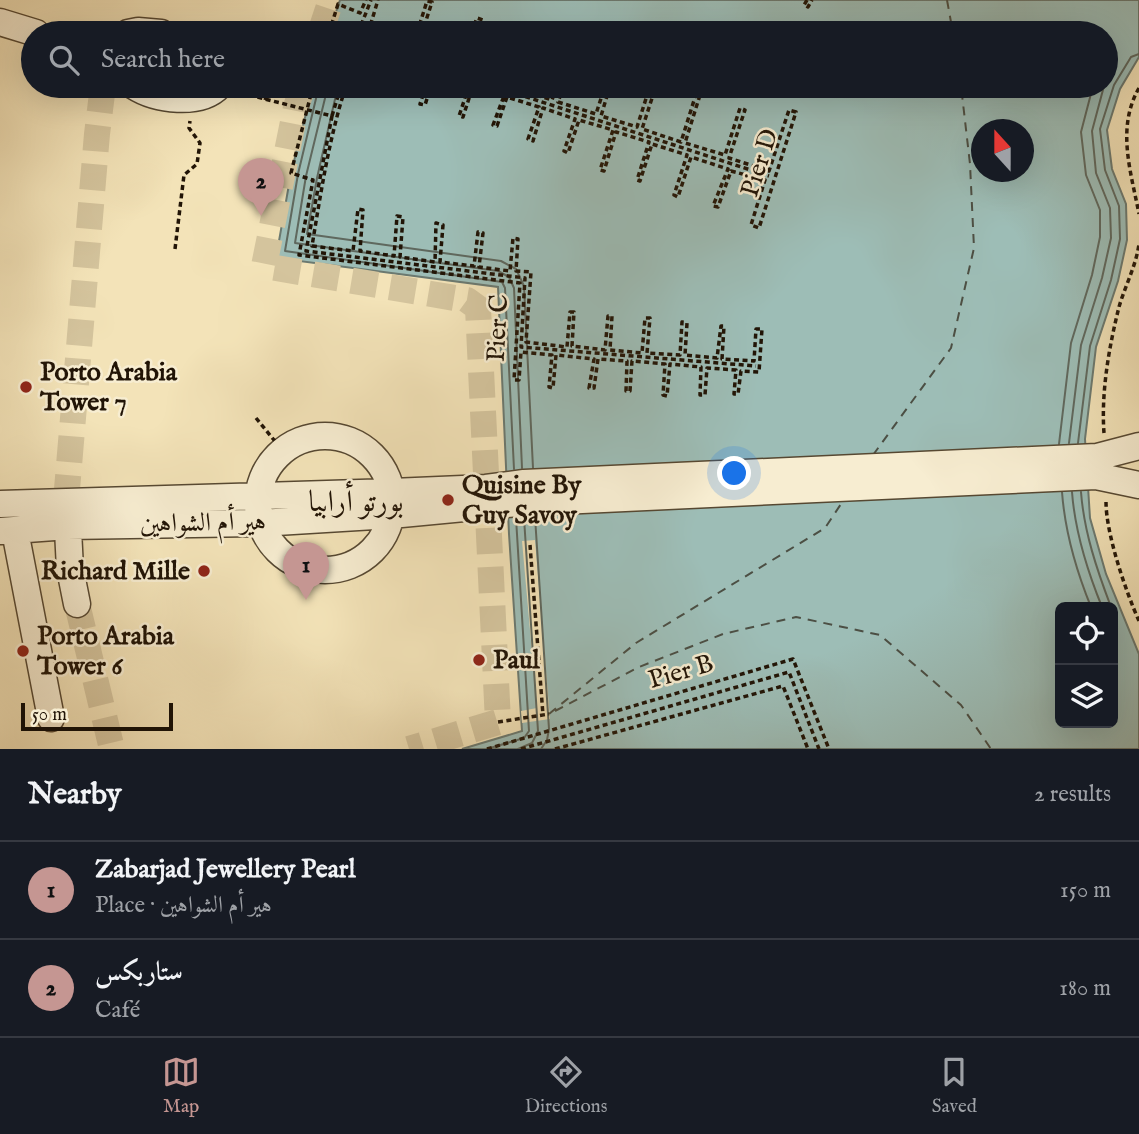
<!DOCTYPE html>
<html lang="en">
<head>
<meta charset="utf-8">
<style>
  body { margin:0; font-family:"IM FELL English",Amiri,serif; background:#242831; color:#f1f3f6 }
  .controls { position:absolute; right:21px; bottom:21px; display:grid; overflow:hidden; border-radius:10px; box-shadow:0 7px 28px #0002 }
  .controls button { width:63px; height:63px; display:grid; place-items:center; padding:0; border:0; border-bottom:2px solid #363941; background:#171b24; color:#f1f3f6; font:35px sans-serif }
  .compass { position:absolute; left:971px; top:119px; width:63px; height:63px; border-radius:50%; background:#171b24; box-shadow:0 7px 28px #0002; rotate:339deg }
  .scale { position:absolute; left:21px; bottom:18px; width:152px; box-sizing:border-box; padding-left:7px; border:4px solid #211406; border-top:0; font-size:19px; line-height:24px; white-space:nowrap; color:#211406; -webkit-text-stroke:5px #f7edd1; paint-order:stroke }
  .you { position:absolute; left:735px; top:474px; width:24px; height:24px; margin:-18px; border:5px solid #fff; border-radius:50%; background:#1a73e8; box-shadow:0 0 0 10px #1a73e833 }
  .badge { display:grid; place-items:center; width:46px; height:46px; border-radius:50%; background:#c59692; color:#111; font-size:23px; font-weight:700 }
  .pin { position:absolute; translate:-50% -58px; filter:drop-shadow(0 2px 4px #0008) }
  .pin::after { content:''; position:absolute; top:37px; width:24px; height:21px; background:inherit; clip-path:polygon(0 0,100% 0,50% 100%) }
  .list { margin:0; padding:0; list-style:none }
  h2 { display:flex; justify-content:space-between; align-items:center; height:91px; margin:0; padding:0 28px; font-size:30px }
  h2 small { font-size:23px; font-weight:400; color:#9ea1a6 }
  .list li { display:grid; grid-template-columns:46px 1fr auto; gap:21px; align-items:center; box-sizing:border-box; height:98px; padding:0 28px; border-top:2px solid #363941 }
  .list b { display:block; font-size:26px; white-space:nowrap }
  .list p { margin:0; font-size:23px; white-space:nowrap; color:#9ea1a6 }
  .list em { font-size:23px; font-style:normal; color:#9ea1a6 }
  .icon { flex:none; width:38px; height:38px; fill:none; stroke:currentColor; stroke-width:2; stroke-linecap:round; stroke-linejoin:round }
  .map { position:relative; flex:none; width:1139px; height:749px; overflow:hidden }
  .search { position:absolute; background:#171b24; box-shadow:0 7px 28px #0002; left:21px; right:21px; top:21px; height:77px; display:flex; align-items:center; gap:18px; box-sizing:border-box; padding:0 24px; border-radius:38px; color:#9ea1a6; font-size:26px }
  .sheet { height:287px; background:#171b24 }
  nav { display:flex; justify-content:space-around; align-items:center; box-sizing:border-box; height:98px; border-top:2px solid #363941; background:#171b24; font-size:19px; color:#9ea1a6 }
  nav a { display:grid; justify-items:center; gap:4px }
  nav .on { color:#c59692 }
  .map>svg:first-child { display:block }
</style>
</head>
<body>
<div class="map">
<svg width="1139" height="749" viewBox="0 0 1139 749">
  <rect width="100%" height="100%" fill="#f3e3b8"/>
  <filter id="stains"><feTurbulence type="fractalNoise" baseFrequency=".00286" numOctaves="4"/><feColorMatrix values="0 0 0 0 .2 0 0 0 0 .09 0 0 0 0 .02 0 0 0 .5 -.17"/></filter>
  <radialGradient id="worn" r=".72"><stop offset=".6" stop-color="#630" stop-opacity="0"/><stop offset="1" stop-color="#630" stop-opacity=".3"/></radialGradient>
  <path fill="#9dbdb6" stroke="#6b7970" stroke-width="2" fill-rule="evenodd" d="M340,0H1139V57L1120,89L1107,130L1112,169L1126,204L1127,240L1118,281L1096,347L1085,439L1090,518L1106,574L1139,654V749H462L522,731L509,534L498,287L276,258L291,173L313,86H1106V33H329ZM982,130H1024V172H982ZM1060,607H1113V723H1060Z"/>
  <path fill="#f3e3b8" d="M535,540L550,719L522,723L521,711L537,708L522,541Z"/>
  <g fill="none" stroke-linecap="round" stroke-linejoin="round">
    <path stroke="#5f685e" stroke-width="2" d="M319,86L298,174L285,251L502,282L505,288L514,469
      M328,86L306,176L295,243L498,271L509,277L514,288L522,468
      M338,86L317,178L307,234L501,261L516,269L524,286L533,468
      M1069,443L1081,345L1102,278L1111,238L1110,208L1096,173L1092,131L1104,86
      M1078,443L1090,346L1111,280L1120,239L1119,206L1105,170L1100,129L1114,85L1131,57L1139,54
      M1059,444L1071,343L1092,275L1100,237V210L1086,175L1081,132L1093,86
      M1062,492C1065,532 1076,570 1091,607
      M1072,492C1075,532 1087,570 1102,607
      M1081,492C1084,532 1097,570 1111,607
      M535,517L549,729L547,740L541,749
      M487,749L524,738L529,731L516,518
      M518,749L532,743L538,731L524,518"/>
    <path stroke="#4c4f44" stroke-width="2" stroke-dasharray="9 7" stroke-linecap="butt" d="M947,0L953,33
      M873,455L951,348L974,248L970,164L961,86
      M555,711L639,667L723,634L796,617L880,635L961,705L991,749
      M549,714L636,643L825,528L843,501"/>
    <path stroke="#d4c49d" stroke-width="26" stroke-dasharray="26 13" stroke-linecap="butt" d="M320,33L331,0
      M303,86L296,107L264,266L467,300L478,308L498,722L409,749
      M66,501L97,134L103,86
      M77,604L112,749"/>
    <g stroke="#564832" stroke-width="29">
      <path id="minor" d="M0,22L36,33
        M128,33L138,31L161,33
        M134,86C156,100 200,106 219,86
        M258 503a67 67 0 1 1 134 0a67 67 0 1 1-134 0Z
        M0,504L392,492L486,488L524,483L1097,457L1139,446
        M67,510L70,569L77,604
        M0,531L68,526L260,523L391,515L518,503L1096,476L1139,485
        M15,531L51,718"/>
    </g>
    <path stroke="#211406" stroke-width="3.5" stroke-dasharray="5 3.5" stroke-linecap="butt" d="M807,0L804,5L808,7L812,0
      M271,29L273,33
      M329,33L338,4L360,13L366,0
      M358,33L371,0
      M368,33L378,0
      M417,33L427,1L432,2L422,33
      M471,33L477,18L483,20L478,33
      M313,86L291,173L313,180L299,255L520,283L514,380H519L521,352L552,355L549,387L553,388L556,355L594,359L589,388H594L598,359L627,361L626,391H630L632,361L665,364L663,395L667,396L670,364L701,367L700,395H705L707,368L736,370L734,394H738L741,371L759,372L762,329H756L754,361L722,359L724,326H721L717,358L685,355L687,323L682,322L680,355L647,353L650,318H645L642,353L610,350L612,316H608L605,350L572,346L574,312H570L567,347L526,342L531,272L516,271L518,239L513,238L510,271L479,267L483,233L478,232L474,266L440,262L443,225L436,223L435,262L400,257L403,217L397,216L394,256L360,251L363,210L358,209L353,251L312,246C321,192 329,138 346,86
      M387,86L385,90L390,92L392,86
      M426,86L420,104L425,105L431,86
      M469,86L459,116L463,117L473,86L504,96L493,125L497,126L507,97L539,107L528,139L533,141L543,108L575,119L564,151L568,153L579,120L613,130L600,170L604,171L616,132L649,142L637,180L640,181L652,144L687,155L674,195L678,197L691,157L728,169L713,206L718,207L731,171L765,180L751,225L759,228L796,112L789,110L769,171L729,158L745,110L740,108L725,155L685,143L700,95L696,94L681,142L642,129L656,86
      M493,86L769,176
      M514,86V88L552,100L557,86
      M564,86L558,102L596,114L605,86
      M610,86L601,116L637,127L650,86
      M1139,88C1116,128 1131,172 1139,214
      M241,93L332,116L306,251L525,278L521,347L756,366
      M265,100L270,86
      M332,116L341,86
      M175,249L184,175L197,164L200,143L189,128L190,121
      M256,418L283,451
      M1104,433C1101,392 1109,347 1119,307C1125,286 1136,266 1139,244
      M1106,502C1106,534 1126,592 1139,621
      M530,545L543,715
      M498,722L549,714
      M487,749L793,659L829,749
      M521,749L789,672L819,749
      M555,749L783,686L808,749"/>
    <use href="#minor" stroke="#f7edd1" stroke-width="26"/>
  </g>
  <g fill="#8f2418" stroke="#f7edd1" stroke-width="2.5">
    <circle cx="26" cy="387" r="7"/>
    <circle cx="448" cy="500" r="7"/>
    <circle cx="204" cy="571" r="7"/>
    <circle cx="23" cy="651" r="7"/>
    <circle cx="479" cy="660" r="7"/>
  </g>
  <g text-anchor="middle" dominant-baseline="central" stroke-width="5" stroke-linejoin="round" paint-order="stroke">
    <g font-size="26" fill="#211406" stroke="#f7edd1">
      <text transform="translate(760 163) rotate(-72)">Pier D</text>
      <text transform="translate(498 328) rotate(-87)">Pier C</text>
      <text transform="translate(203 523) rotate(-1)">هير أم الشواهين</text>
      <text transform="translate(681 672) rotate(-16)">Pier B</text>
    </g>
    <g font-size="26" font-weight="bold" fill="#211406" stroke="#f7edd1" text-anchor="start">
      <text x="40" y="372">Porto Arabia<tspan x="40" dy="30">Tower 7</tspan></text>
      <text x="462" y="485">Quisine By<tspan x="462" dy="30">Guy Savoy</tspan></text>
      <text x="190" y="571" text-anchor="end">Richard Mille</text>
      <text x="37" y="636">Porto Arabia<tspan x="37" dy="30">Tower 6</tspan></text>
      <text x="493" y="660">Paul</text>
    </g>
    <g font-size="30" fill="#211406" stroke="#f7edd1">
      <text x="356" y="503">بورتو أرابيا</text>
    </g>
  </g>
  <rect width="100%" height="100%" filter="url(#stains)"/>
  <rect width="100%" height="100%" fill="url(#worn)"/>
</svg>
<div class="controls">
<button><svg class="icon" aria-label="locate" viewBox="0 0 24 24"><circle cx="12" cy="12" r="6"/><path d="M12 2v4M12 18v4M2 12h4M18 12h4"/></svg></button>
<button><svg class="icon" aria-label="layers" viewBox="0 0 24 24"><path d="M12 4l9 5-9 5-9-5zM3 14l9 5 9-5"/></svg></button>
</div>
<svg class="compass" viewBox="-18 -18 36 36"><path d="M0-13l5 13h-10z" fill="#e53935"/><path d="M0 13l5-13h-10z" fill="#9ea1a6"/></svg>
<div class="scale">50 m</div>
<div class="you"></div>
<div class="pin badge" style="left:306px;top:600px">1</div>
<div class="pin badge" style="left:261px;top:216px">2</div>
<div class="search"><svg class="icon" aria-label="search" viewBox="0 0 24 24"><circle cx="10" cy="10" r="6"/><path d="M15 15l6 6"/></svg>Search here</div>
</div>
<section class="sheet">
<h2>Nearby<small>2 results</small></h2>
<ul class="list">
<li><span class="badge">1</span><div><b>Zabarjad Jewellery Pearl</b><p>Place · هير أم الشواهين</p></div><em>150 m</em></li>
<li><span class="badge">2</span><div><b>ستاربكس</b><p>Café</p></div><em>180 m</em></li>
</ul>
</section>
<nav>
<a class="on"><svg class="icon" aria-label="map" viewBox="0 0 24 24"><path d="M3 6l6-2 6 2 6-2v14l-6 2-6-2-6 2zM9 4v14M15 6v14"/></svg>Map</a>
<a><svg class="icon" aria-label="directions" viewBox="0 0 24 24"><path d="M12 3l9 9-9 9-9-9zM9 14v-3h6M13 9l2 2-2 2"/></svg>Directions</a>
<a><svg class="icon" aria-label="saved" viewBox="0 0 24 24"><path d="M7 4h10v16l-5-4-5 4z"/></svg>Saved</a>
</nav>
</body>
</html>
